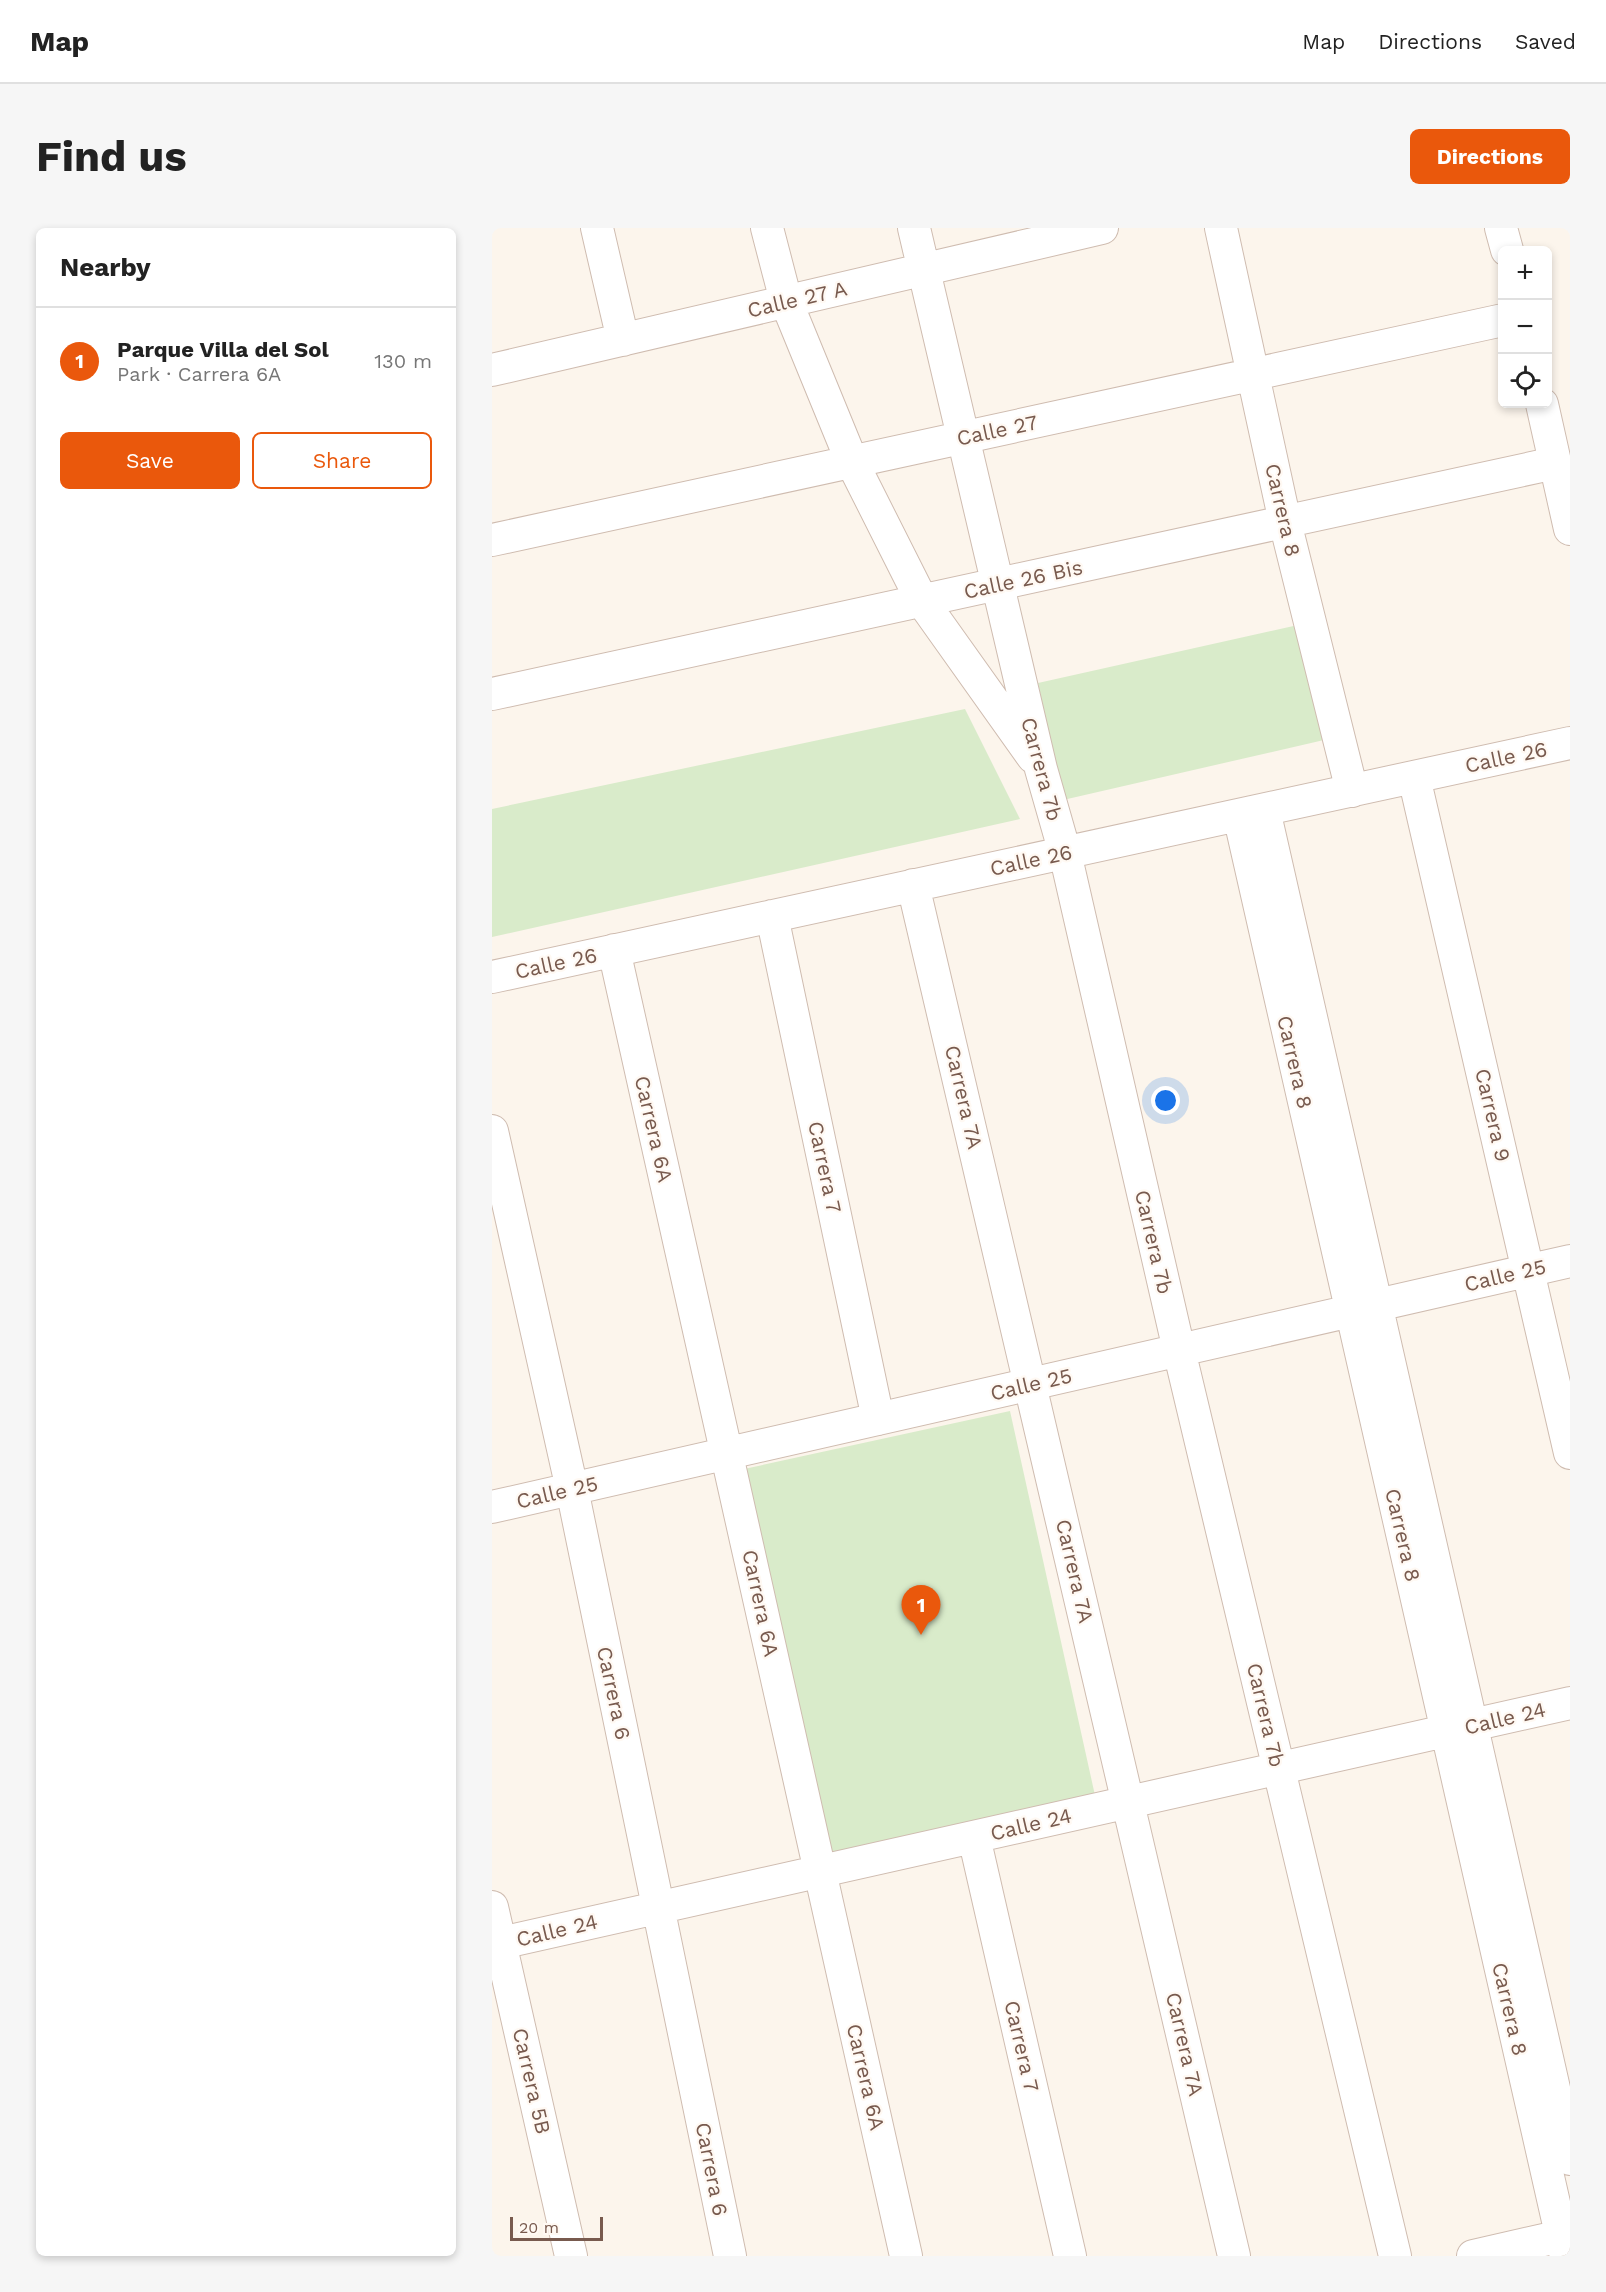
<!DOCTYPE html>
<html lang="en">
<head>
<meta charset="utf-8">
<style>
  body { margin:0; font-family:"Work Sans",sans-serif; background:#f6f6f6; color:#222 }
  .controls { position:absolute; right:18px; top:18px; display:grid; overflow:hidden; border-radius:9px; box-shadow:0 3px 9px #0003 }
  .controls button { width:54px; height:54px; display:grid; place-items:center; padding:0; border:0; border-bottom:2px solid #e0e0e0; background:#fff; color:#222; font:30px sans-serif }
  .scale { position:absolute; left:18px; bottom:15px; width:93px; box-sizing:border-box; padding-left:6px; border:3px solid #785a4e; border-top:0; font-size:16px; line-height:21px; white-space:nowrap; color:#785a4e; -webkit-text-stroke:4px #fff9f3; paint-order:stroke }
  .you { position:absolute; left:674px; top:873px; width:21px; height:21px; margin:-15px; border:4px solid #fff; border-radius:50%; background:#1a73e8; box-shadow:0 0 0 9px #1a73e833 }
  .badge { display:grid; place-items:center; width:39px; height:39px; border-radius:50%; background:#ea580c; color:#fff; font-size:20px; font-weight:700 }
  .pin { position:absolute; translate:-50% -50px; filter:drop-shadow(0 2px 3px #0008) }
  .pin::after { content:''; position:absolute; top:32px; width:21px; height:18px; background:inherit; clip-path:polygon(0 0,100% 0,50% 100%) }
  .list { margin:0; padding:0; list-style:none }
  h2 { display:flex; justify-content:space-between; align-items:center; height:78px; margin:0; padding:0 24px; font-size:26px }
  h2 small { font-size:20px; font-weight:400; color:#767676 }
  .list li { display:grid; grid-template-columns:39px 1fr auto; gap:18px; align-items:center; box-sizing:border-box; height:108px; padding:0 24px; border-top:2px solid #e0e0e0 }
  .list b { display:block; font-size:22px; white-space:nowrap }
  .list p { margin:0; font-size:20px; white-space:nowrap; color:#767676 }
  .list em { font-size:20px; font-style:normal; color:#767676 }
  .actions { display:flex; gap:12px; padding:18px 24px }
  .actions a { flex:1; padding:14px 0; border:2px solid #ea580c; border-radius:9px; text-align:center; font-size:21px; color:#ea580c }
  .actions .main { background:#ea580c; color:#fff }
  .icon { flex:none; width:33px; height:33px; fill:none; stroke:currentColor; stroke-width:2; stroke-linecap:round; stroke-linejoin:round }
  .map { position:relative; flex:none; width:1078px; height:2028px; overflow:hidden; border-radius:9px }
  header { display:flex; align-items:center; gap:36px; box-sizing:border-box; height:84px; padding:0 30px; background:#fff; border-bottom:2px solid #e0e0e0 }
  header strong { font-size:28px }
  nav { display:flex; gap:33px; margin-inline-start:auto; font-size:21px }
  .intro { display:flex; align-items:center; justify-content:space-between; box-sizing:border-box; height:144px; padding:0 36px }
  h1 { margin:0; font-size:42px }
  .button { padding:15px 27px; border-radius:9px; background:#ea580c; color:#fff; font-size:21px; font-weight:700 }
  main { display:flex; gap:36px; padding:0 36px }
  aside { flex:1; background:#fff; border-radius:9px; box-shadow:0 3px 9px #0003 }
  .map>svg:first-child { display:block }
</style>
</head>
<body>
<header>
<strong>Map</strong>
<nav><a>Map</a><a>Directions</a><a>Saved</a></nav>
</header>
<div class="intro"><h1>Find us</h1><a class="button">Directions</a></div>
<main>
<aside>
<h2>Nearby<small></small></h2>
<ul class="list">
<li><span class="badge">1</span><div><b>Parque Villa del Sol</b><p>Park · Carrera 6A</p></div><em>130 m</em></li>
</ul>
<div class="actions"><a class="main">Save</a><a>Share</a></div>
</aside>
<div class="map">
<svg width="1078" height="2028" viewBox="0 0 1078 2028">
  <rect width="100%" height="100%" fill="#fcf5ec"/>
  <path fill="#d9ebca" d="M806,397L832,512L571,572L546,455Z
    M473,481L528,591L0,709V581Z
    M518,1183L604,1572L339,1630L252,1241Z"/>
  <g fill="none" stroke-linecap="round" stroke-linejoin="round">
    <g stroke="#cfbcb0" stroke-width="34">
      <path id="minor" d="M105,0L131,112
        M275,0L294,73L360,234L430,373L541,529
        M422,0L549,541L573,625L687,1122L903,2028
        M729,0L793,294L860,563
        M1009,0L1015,22
        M0,142L610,0
        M1050,176L1078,301
        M0,312L1011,92
        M0,466L1063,235
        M922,549L1078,1225
        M772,582L1078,1931
        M747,587L1074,2028
        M421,657L742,2028
        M280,688L386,1191
        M122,722L414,2028
        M0,749L1078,515
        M0,903L80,1261L238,2028
        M0,1279L1078,1033
        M482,1609L578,2028
        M0,1679L79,2028
        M0,1717L1078,1475
        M981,2028L1078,2006"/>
    </g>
    <use href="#minor" stroke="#fff" stroke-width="32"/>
  </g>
  <g text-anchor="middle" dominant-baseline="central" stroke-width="4.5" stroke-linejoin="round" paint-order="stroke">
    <g font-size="21" fill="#785a4e" stroke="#fff9f3">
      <text transform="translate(305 71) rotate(-13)">Calle 27 A</text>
      <text transform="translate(505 202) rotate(-12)">Calle 27</text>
      <text transform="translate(791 282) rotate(77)">Carrera 8</text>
      <text transform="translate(531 351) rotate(-12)">Calle 26 Bis</text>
      <text transform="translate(1014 529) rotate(-12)">Calle 26</text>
      <text transform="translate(550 541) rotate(75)">Carrera 7b</text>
      <text transform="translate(539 632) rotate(-12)">Calle 26</text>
      <text transform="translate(64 735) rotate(-12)">Calle 26</text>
      <text transform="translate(803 834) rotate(77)">Carrera 8</text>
      <text transform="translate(472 869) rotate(77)">Carrera 7A</text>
      <text transform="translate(1001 887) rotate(77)">Carrera 9</text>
      <text transform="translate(162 901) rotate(77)">Carrera 6A</text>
      <text transform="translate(333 939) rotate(78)">Carrera 7</text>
      <text transform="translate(662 1014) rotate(77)">Carrera 7b</text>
      <text transform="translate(1013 1047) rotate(-13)">Calle 25</text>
      <text transform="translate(539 1156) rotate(-13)">Calle 25</text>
      <text transform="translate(65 1264) rotate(-13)">Calle 25</text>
      <text transform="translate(911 1307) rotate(77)">Carrera 8</text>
      <text transform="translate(583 1343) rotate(77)">Carrera 7A</text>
      <text transform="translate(269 1375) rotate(78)">Carrera 6A</text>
      <text transform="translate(122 1465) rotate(78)">Carrera 6</text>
      <text transform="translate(774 1487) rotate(77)">Carrera 7b</text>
      <text transform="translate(1013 1490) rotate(-13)">Calle 24</text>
      <text transform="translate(539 1596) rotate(-13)">Calle 24</text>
      <text transform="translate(65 1702) rotate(-13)">Calle 24</text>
      <text transform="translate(1018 1781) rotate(77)">Carrera 8</text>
      <text transform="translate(693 1816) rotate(77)">Carrera 7A</text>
      <text transform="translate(530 1818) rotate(77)">Carrera 7</text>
      <text transform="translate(374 1849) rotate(77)">Carrera 6A</text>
      <text transform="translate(40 1853) rotate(77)">Carrera 5B</text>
      <text transform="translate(220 1941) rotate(79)">Carrera 6</text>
    </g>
  </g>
</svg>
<div class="controls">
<button>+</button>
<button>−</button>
<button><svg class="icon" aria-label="locate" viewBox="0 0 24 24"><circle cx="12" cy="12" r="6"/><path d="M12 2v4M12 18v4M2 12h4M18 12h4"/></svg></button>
</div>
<div class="scale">20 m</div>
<div class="you"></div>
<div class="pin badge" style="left:429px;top:1407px">1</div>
</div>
</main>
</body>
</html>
